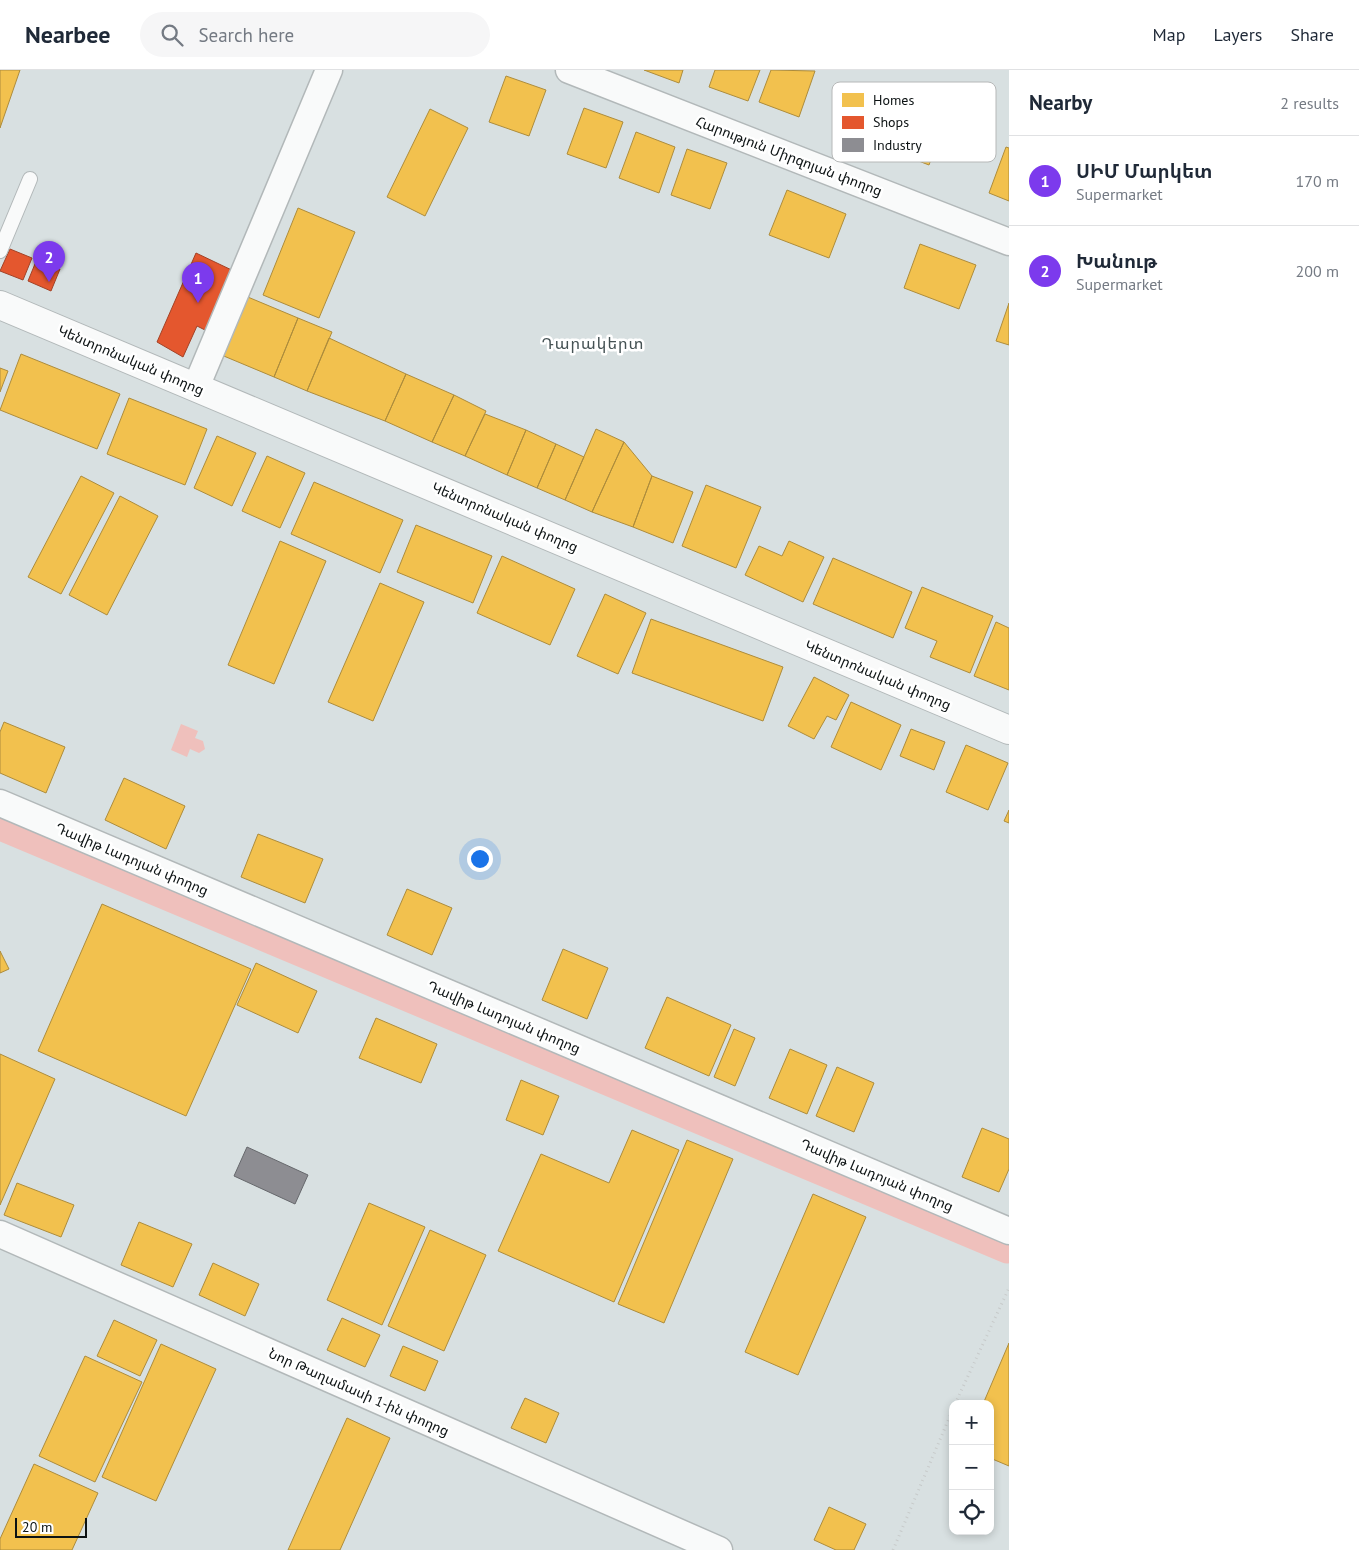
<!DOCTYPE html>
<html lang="en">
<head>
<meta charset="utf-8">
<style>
  body { margin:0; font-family:"PT Sans","Noto Sans Armenian",sans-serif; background:#f6f6f7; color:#1f2937 }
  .controls { position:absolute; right:15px; bottom:15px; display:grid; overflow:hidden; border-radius:10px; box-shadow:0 2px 8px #0003 }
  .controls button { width:45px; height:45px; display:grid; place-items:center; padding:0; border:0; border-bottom:1px solid #e0e1e3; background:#fff; color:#1f2937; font:25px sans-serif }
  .scale { position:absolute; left:15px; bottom:12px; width:72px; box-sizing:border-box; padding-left:5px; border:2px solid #0c1213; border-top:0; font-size:14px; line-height:18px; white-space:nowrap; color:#0c1213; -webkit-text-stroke:4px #fff; paint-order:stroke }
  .you { position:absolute; left:479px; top:788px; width:18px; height:18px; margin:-12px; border:4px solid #fff; border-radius:50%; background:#1a73e8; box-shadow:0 0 0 8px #1a73e833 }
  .badge { display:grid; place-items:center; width:32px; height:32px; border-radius:50%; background:#7c3aed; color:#fff; font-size:16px; font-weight:700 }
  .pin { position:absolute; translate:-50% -41px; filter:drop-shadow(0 1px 2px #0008) }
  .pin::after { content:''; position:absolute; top:26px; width:18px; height:15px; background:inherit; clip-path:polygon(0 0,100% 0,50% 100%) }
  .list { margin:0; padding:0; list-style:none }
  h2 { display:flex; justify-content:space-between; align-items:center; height:65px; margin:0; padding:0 20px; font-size:21px }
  h2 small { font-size:16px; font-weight:400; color:#747a83 }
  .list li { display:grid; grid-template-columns:32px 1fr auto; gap:15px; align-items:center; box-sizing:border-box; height:90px; padding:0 20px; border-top:1px solid #e0e1e3 }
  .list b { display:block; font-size:19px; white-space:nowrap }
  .list p { margin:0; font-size:16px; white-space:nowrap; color:#747a83 }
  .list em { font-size:16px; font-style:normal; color:#747a83 }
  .icon { flex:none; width:28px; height:28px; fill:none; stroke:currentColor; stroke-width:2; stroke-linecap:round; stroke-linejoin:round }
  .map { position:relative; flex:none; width:1009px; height:1480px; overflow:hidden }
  header { display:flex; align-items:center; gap:30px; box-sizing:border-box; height:70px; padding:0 25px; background:#fff; border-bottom:1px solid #e0e1e3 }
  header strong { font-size:24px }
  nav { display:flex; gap:28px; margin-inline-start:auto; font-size:18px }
  .search { width:350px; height:45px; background:#f6f6f7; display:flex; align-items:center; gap:12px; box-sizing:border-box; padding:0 18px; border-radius:28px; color:#747a83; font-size:19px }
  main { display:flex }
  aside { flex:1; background:#fff }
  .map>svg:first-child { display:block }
</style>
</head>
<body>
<header>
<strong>Nearbee</strong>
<div class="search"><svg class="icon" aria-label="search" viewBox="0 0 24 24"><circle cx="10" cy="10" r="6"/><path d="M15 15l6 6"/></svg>Search here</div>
<nav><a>Map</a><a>Layers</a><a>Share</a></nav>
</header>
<main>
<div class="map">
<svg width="1009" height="1480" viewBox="0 0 1009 1480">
  <rect width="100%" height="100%" fill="#d8e0e1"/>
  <path fill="#efc0bc" d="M181,654L198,661L195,668L203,671L205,679L199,683L190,679L187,687L171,680Z"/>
  <path fill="#f2c14e" stroke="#ad8c3c" d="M0,0H20L0,58Z
    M644,0H683L679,13Z
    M715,0H760L748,31L709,17Z
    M771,0L815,1L799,47L759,32Z
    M506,6L546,20L529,66L489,52Z
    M906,34L946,48L929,95L890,80Z
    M584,38L623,52L606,98L567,84Z
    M430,39L468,58L425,146L387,127Z
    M636,62L675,77L659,123L619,108Z
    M1006,77L1009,78V131L989,123Z
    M687,79L727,93L710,139L671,125Z
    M787,120L846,144L829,188L769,165Z
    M298,138L355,162L319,248L263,225Z
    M920,174L976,195L959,239L904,218Z
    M243,225L298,248L274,307L219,284Z
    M1009,233V275L996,271Z
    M298,248L332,262L307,321L274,307Z
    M329,268L406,304L385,351L307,321Z
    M21,284L120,324L97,379L0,340Z
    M0,298L8,301L0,322Z
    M406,304L454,325L432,372L385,351Z
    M454,325L486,341L465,386L432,372Z
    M129,328L207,359L185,415L107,384Z
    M485,344L526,360L507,405L465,386Z
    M596,359L624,372L592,442L565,430Z
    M526,360L556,374L537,418L507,405Z
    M217,366L256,383L232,436L194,418Z
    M624,372L652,406L633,457L592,442Z
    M556,374L584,387L565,430L537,418Z
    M267,386L305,403L280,458L242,441Z
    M81,406L114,423L61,524L28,507Z
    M652,406L693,422L673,473L633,457Z
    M314,412L403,450L380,503L291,464Z
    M706,415L761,437L736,498L682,476Z
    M120,426L158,446L107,545L69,525Z
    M416,455L492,486L473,533L397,502Z
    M280,471L326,491L274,614L228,595Z
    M789,471L824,487L803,532L745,505L759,476L782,486Z
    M502,486L575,519L550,575L477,543Z
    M833,488L912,522L893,568L813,534Z
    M380,513L424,532L373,651L328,632Z
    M922,517L993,546L970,603L930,587L937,571L905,558Z
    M605,524L646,543L618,604L577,586Z
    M651,549L783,597L763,651L632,603Z
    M996,552L1009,558V620L974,606Z
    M814,607L849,625L836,650L827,646L814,669L788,656Z
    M851,632L901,655L881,700L831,677Z
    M4,652L65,677L46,723L0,703V662Z
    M911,659L945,672L934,700L900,686Z
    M966,675L1008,693L988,740L946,722Z
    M124,708L185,736L166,779L105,750Z
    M1009,740V753L1004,751Z
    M258,764L323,789L305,833L241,807Z
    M407,819L452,838L432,885L387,865Z
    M102,834L251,899L186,1046L38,981Z
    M563,879L608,898L587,949L542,930Z
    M0,881L9,899L0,903Z
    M256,893L317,921L298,963L237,935Z
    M667,927L731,955L709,1006L645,978Z
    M376,948L437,974L421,1013L359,988Z
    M734,959L755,968L735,1016L714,1007Z
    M790,979L827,995L807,1044L769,1028Z
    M0,984L55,1009L0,1135Z
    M837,997L874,1013L854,1062L816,1046Z
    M521,1010L559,1026L543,1065L506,1050Z
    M982,1058L1009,1069V1099L999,1122L962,1107Z
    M632,1060L679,1080L614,1232L498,1181L541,1084L609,1113Z
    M687,1070L733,1089L664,1253L618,1234Z
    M17,1113L74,1135L61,1167L4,1145Z
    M813,1124L866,1147L798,1305L745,1282Z
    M369,1133L425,1157L382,1255L327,1230Z
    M139,1152L192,1174L173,1217L121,1195Z
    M430,1160L486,1185L444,1281L388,1256Z
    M213,1193L259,1214L245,1246L199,1225Z
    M342,1248L380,1265L365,1297L327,1280Z
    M114,1250L157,1270L140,1306L97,1286Z
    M1009,1273V1396L990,1388V1334H983Z
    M161,1274L216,1299L156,1431L102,1407Z
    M403,1276L438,1291L425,1321L390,1306Z
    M85,1286L142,1312L95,1412L39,1386Z
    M525,1328L559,1343L546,1373L511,1358Z
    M347,1348L390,1368L340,1480H288Z
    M34,1394L98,1423L72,1480H0V1469Z
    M829,1437L866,1454L854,1480H836L814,1470Z"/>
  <path fill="#e4572e" stroke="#a34226" d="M10,179L32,188L23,210L0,201Z
    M196,183L240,204L213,264L197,256L183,287L157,272Z
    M37,189L60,199L51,221L28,211Z"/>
  <path fill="#8d8d92" stroke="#66686c" d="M247,1077L308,1105L295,1134L234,1106Z"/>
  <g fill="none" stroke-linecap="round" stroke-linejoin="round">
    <path stroke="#efc0bc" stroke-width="25" d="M0,758L1007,1181"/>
    <g stroke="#b2b8b9" stroke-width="16">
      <path id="lane" d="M0,181L30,109"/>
    </g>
    <g stroke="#b2b8b9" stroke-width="29">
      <path id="street" d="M569,0L1009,172
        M196,317L329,0
        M0,733L1009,1161
        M0,1164L719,1480"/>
    </g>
    <g stroke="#b2b8b9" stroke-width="30">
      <path id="secondary" d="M0,235L1009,660"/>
    </g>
    <path stroke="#c7caca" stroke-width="3" stroke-dasharray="1 4" stroke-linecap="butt" d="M955,1334L1009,1218
      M893,1480L953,1339"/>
    <use href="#lane" stroke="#f9fafa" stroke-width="14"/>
    <use href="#street" stroke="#f9fafa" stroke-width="26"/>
    <use href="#secondary" stroke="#f9fafa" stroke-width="28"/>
  </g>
  <g text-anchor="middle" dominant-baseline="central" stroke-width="5" stroke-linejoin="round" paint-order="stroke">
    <g font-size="14" fill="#0c1213" stroke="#fff">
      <text transform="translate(789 86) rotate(21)">Հարություն Միրզոյան փողոց</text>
      <text transform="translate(131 290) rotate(23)">Կենտրոնական փողոց</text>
      <text transform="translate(505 447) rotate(23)">Կենտրոնական փողոց</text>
      <text transform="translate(878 605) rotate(23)">Կենտրոնական փողոց</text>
      <text transform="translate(132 789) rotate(23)">Դավիթ Լադոյան փողոց</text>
      <text transform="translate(504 947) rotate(23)">Դավիթ Լադոյան փողոց</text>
      <text transform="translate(877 1105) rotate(23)">Դավիթ Լադոյան փողոց</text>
      <text transform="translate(359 1322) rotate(24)">Նոր Թաղամասի 1-ին փողոց</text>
    </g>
    <g font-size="16" letter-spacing="1" fill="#455254" stroke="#fff">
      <text x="593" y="273">Դարակերտ</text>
    </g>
  </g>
  <rect x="832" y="12" width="164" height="80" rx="8" fill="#fff" stroke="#b6b8b8" stroke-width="1"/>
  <rect x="842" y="23" width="22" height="14" fill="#f2c14e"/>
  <rect x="842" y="46" width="22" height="13" fill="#e4572e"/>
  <rect x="842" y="68" width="22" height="14" fill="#8d8d92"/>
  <g font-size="14" fill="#0c1213">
    <text x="873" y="35">Homes</text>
    <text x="873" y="57">Shops</text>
    <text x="873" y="80">Industry</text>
  </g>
</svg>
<div class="controls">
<button>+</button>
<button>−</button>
<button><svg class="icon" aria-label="locate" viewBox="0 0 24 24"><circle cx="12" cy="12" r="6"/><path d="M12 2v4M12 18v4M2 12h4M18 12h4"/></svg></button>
</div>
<div class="scale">20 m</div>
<div class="you"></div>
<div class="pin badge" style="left:198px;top:233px">1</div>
<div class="pin badge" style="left:49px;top:212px">2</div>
</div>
<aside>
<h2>Nearby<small>2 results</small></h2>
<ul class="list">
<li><span class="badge">1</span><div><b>ՍԻՄ Մարկետ</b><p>Supermarket</p></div><em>170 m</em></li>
<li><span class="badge">2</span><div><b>Խանութ</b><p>Supermarket</p></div><em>200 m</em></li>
</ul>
</aside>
</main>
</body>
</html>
